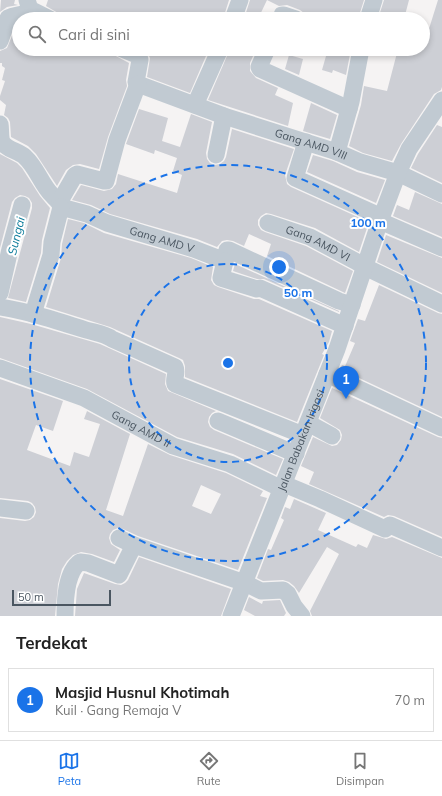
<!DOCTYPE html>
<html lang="id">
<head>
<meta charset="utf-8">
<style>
  body { margin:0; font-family:Mulish,sans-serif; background:#f6f6f6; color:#222 }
  .scale { position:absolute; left:12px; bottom:10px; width:99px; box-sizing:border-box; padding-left:4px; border:2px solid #4a5661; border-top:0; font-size:11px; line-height:14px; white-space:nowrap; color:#4a5661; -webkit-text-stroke:3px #fff; paint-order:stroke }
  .you { position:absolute; left:279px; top:267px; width:14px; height:14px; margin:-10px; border:3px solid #fff; border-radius:50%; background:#1a73e8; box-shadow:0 0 0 6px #1a73e833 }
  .badge { display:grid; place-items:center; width:26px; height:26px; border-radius:50%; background:#1a73e8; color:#fff; font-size:13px; font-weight:700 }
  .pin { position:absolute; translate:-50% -33px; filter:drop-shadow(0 1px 2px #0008) }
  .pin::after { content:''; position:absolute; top:21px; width:14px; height:12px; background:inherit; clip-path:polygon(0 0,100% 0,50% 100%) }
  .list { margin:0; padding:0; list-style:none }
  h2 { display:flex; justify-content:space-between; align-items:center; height:52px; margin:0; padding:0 16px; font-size:17px }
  h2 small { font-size:13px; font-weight:400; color:#767676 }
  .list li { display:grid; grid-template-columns:26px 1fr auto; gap:12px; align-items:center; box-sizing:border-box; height:64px; margin:0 8px 8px; padding:0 8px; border:1px solid #e0e0e0; border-radius:0px }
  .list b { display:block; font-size:15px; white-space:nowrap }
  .list p { margin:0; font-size:13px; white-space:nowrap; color:#767676 }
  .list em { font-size:13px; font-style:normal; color:#767676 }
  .icon { flex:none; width:22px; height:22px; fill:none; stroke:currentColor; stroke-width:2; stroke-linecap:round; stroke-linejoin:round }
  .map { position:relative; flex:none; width:442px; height:616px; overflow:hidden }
  .search { position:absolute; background:#fff; box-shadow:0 2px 6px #0003; left:12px; right:12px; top:12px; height:44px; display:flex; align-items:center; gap:10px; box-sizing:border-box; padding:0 14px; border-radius:22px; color:#767676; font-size:15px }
  .sheet { height:124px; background:#fff }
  nav { display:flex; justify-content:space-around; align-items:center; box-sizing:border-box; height:56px; border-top:1px solid #e0e0e0; background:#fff; font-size:11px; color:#767676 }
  nav a { display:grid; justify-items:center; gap:2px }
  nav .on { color:#1a73e8 }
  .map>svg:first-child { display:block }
</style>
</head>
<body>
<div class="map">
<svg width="442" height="616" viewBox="0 0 442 616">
  <rect width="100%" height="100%" fill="#f5f3f3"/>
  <path fill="#cdcfd5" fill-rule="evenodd" d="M1,0H15L14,4L18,5L7,7L0,12Z
    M48,0H229L223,19H60L58,13L46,6Z
    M250,0H364L358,19H306L304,13L300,10L287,5L279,6L267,0L258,19H244Z
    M384,0H409L404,19H378Z
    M438,0H442V87L441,90L434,94L401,144L392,161L363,153L349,146L361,105L364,86L387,91L398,49H423V30L428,32Z
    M19,25V49H112L114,55L129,63L126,80L127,86L108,137L99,169L80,164L73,165L66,170L57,186L36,154L28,146L11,137L10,122L8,118L4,115L6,105L0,100V96L5,81L2,80L5,68L2,66V63H0V51L7,48L16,26Z
    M146,49H209L190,93L147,77L150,58Z
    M230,49H256L250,63V71L256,78L278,88L275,95L293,103L288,126L208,100Z
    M328,49H351L346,75L333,70L332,73L322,70Z
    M289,55L303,59L299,75L285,69Z
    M311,103L337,115L330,139L303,131Z
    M139,109L168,118L162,141L180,147L191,114L212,122L206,153L207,159L210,163L214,165L220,164L224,161L226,157L232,129L294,149L285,175L287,184L291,187L369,222L359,252L315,228L271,214L266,213L261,216L258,220V225L261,230L265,232L306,246L353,271L345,293L267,256L271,244L249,234L244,246L233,241L227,240L222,241L217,247L197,239L110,214L91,205L72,200L81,185L104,191L112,189L116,184L118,174L177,193L182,175L173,171L177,158L155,150L154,154L126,144Z
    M437,125L442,127V183L411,168L418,154Z
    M0,154L17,163L22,168L40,196L50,208L42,240L41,253L26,302L8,298L32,208V203L29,198L25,196L20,195L15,198L12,202L0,248Z
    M313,155L333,161L357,172L385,180L376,203L307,172Z
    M415,192L442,204V237L393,216L397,205L409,210Z
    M68,219L84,223L104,233L191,258L213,267L211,280L214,285L218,287L254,299H259L332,331L329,342L322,354L324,355L297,422L185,377V366L183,360L179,358L110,327L46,307L61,258L62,244Z
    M386,235L442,258V293L377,262Z
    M235,264L339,311V312L264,279H257L233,271Z
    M379,285L438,313L442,314V417L340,369L342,365L345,366L346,364L355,343L350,341L358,319L365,321Z
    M0,317L31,324L100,344L166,374L165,384L168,391L216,411L212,413L209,417L208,422L210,427L214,430L283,459L276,475L233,454L177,437L87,389L0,358Z
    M0,379L63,401L53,431L36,425L27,450L70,466L74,452L89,457L100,424L84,419L87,411L130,434L106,510L123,516L148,444L170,455L226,473L263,491L260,496L267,498L238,570L138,536L123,529L118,528L113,530L110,534L109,538L111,544L120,550L114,562L92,554L81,552L73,555L67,561L62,569L58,584L55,616H0V518L25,521L30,520L34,517L36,512L35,507L32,503L28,501L0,498ZM201,485L221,494L211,514L192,506Z
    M332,388L438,437L442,438V537L394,516L388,515L384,517L309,484L314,472L301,466L313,437L332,446L337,445L341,440L342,435L340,430L320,418Z
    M294,499L326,513L318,530L356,547L358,544L367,548L373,535L386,539L392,537L442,558V616H312L310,611L339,554L327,547L299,593L294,586L289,582L283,580L263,581L257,578L268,549L271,550L284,520L281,518L285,507L290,509Z
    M139,557L231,589L221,616H75L77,589L84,573L115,584L121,585L125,583L128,580Z
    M249,597L262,604L263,601L280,600L286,613L284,616H255L244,610Z"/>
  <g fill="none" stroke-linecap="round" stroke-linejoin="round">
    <g stroke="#c1cad2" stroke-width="17">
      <path d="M27,0L30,9L50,19"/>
      <path d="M233,19L240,0"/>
      <path d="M281,19L282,15H284L296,19"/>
      <path d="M368,19L374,0"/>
      <path d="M0,41L8,18C17,13 20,18 30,9"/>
      <path id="s1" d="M122,49L139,56L140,60L136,82L138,84L224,116L337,152L360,162L398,173L442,194"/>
      <path d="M267,49L259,67L260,69L349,109"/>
      <path d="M195,105L220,49"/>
      <path id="s2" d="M0,124C1,129 0,137 2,142C7,150 19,151 25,157C37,168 41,184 52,195C56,200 59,200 61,207L87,214L107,223L194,249L225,261L227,250H229L339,301L352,305"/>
      <path d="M306,142L295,178L382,217"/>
      <path d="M337,152L351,102L361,49"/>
      <path d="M216,155L224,116"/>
      <path d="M60,201L75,175L77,174L104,181H106L117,140L138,84"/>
      <path d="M380,221L442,248"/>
      <path id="s3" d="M268,223L310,237L357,262L365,267L442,304"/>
      <path d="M225,261L221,278L257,289L260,288L345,326"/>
      <path d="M0,293L10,249L22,205"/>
      <path d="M0,307C30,312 58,321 86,330C96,333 104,333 112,339L175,367C178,373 173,379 175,384L303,435"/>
      <path d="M33,314L51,255L52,242L61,207"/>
      <path id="s4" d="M0,368L84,398L173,446L230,464L282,489"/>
      <path d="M327,374L442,428"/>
      <path d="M218,421L296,454"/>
      <path d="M308,423L332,436"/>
      <path d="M284,484L320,499L385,529L390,525L442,548"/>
      <path d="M0,508L26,511"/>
      <path d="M119,538L134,545L245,583L261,591L283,590L288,594L294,606L302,616"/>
      <path d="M65,616C65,600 66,572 80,562L88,563L119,575L134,545"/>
      <path id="s5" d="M231,616L337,349L380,221L398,173L409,149L442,100"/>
    </g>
  </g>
  <g fill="none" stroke="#1a73e8" stroke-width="2" stroke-dasharray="7 5">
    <circle cx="228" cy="363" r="99"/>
    <circle cx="228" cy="363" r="198"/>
  </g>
  <g text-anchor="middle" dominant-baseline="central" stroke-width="4" stroke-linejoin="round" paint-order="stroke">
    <g font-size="11" fill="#4a5661" stroke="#fff">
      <text stroke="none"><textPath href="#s1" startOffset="231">Gang AMD VIII</textPath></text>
      <text stroke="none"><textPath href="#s2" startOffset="214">Gang AMD V</textPath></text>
      <text stroke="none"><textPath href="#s3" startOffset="54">Gang AMD VI</textPath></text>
      <text stroke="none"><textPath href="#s4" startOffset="154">Gang AMD II</textPath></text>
      <text stroke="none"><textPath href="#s5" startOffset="189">Jalan Babakan Irigasi</textPath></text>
    </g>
    <g font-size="12" font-style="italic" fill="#0c7c9b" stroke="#fff">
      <text transform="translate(16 236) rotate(-76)">Sungai</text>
    </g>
  </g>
  <circle cx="228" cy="363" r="6" fill="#1a73e8" stroke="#fff" stroke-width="2"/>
  <g font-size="12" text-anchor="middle" font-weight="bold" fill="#1a73e8" stroke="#fff" stroke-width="4" stroke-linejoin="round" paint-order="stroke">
    <text x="368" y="227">100 m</text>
    <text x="298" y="297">50 m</text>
  </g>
</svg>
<div class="scale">50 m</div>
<div class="you"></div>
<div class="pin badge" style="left:346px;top:399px">1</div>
<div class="search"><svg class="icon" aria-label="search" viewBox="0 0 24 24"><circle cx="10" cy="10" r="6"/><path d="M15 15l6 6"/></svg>Cari di sini</div>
</div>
<section class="sheet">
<h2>Terdekat<small></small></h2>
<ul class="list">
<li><span class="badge">1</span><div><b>Masjid Husnul Khotimah</b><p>Kuil · Gang Remaja V</p></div><em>70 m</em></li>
</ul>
</section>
<nav>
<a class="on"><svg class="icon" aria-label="map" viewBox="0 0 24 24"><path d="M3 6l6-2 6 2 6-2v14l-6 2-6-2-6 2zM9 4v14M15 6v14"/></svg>Peta</a>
<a><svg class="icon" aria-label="directions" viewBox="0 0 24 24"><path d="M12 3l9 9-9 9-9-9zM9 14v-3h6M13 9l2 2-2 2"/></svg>Rute</a>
<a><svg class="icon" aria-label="saved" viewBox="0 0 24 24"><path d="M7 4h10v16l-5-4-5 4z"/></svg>Disimpan</a>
</nav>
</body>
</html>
